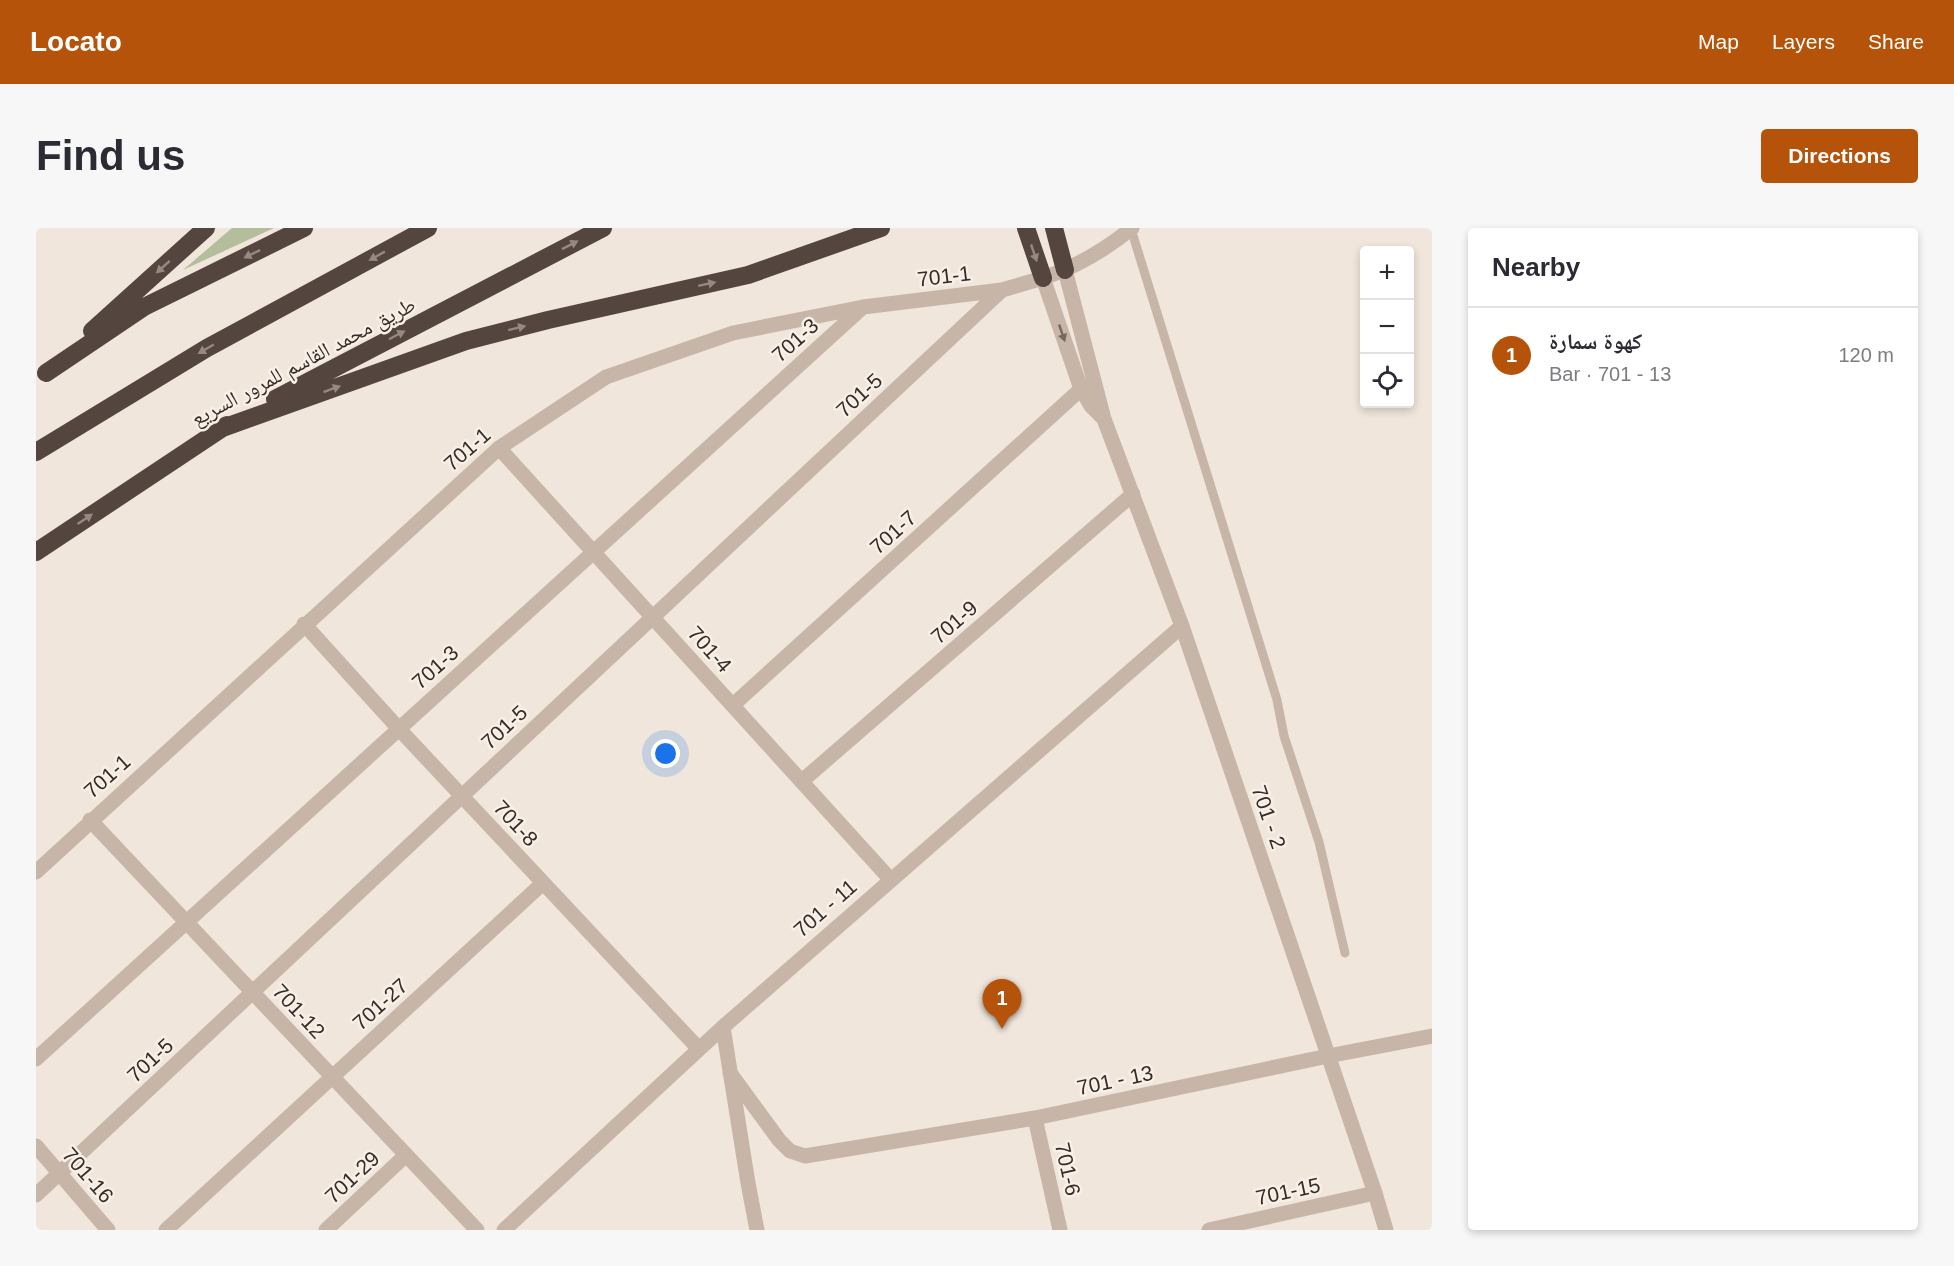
<!DOCTYPE html>
<html lang="en">
<head>
<meta charset="utf-8">
<style>
  body { margin:0; font-family:Arial,"Noto Naskh Arabic",sans-serif; background:#f7f7f7; color:#2b2b33 }
  .controls { position:absolute; right:18px; top:18px; display:grid; overflow:hidden; border-radius:6px; box-shadow:0 3px 9px #0003 }
  .controls button { width:54px; height:54px; display:grid; place-items:center; padding:0; border:0; border-bottom:2px solid #e1e1e2; background:#fff; color:#2b2b33; font:30px sans-serif }
  .you { position:absolute; left:630px; top:526px; width:21px; height:21px; margin:-15px; border:4px solid #fff; border-radius:50%; background:#1a73e8; box-shadow:0 0 0 9px #1a73e833 }
  .badge { display:grid; place-items:center; width:39px; height:39px; border-radius:50%; background:#b45309; color:#fff; font-size:20px; font-weight:700 }
  .pin { position:absolute; translate:-50% -50px; filter:drop-shadow(0 2px 3px #0008) }
  .pin::after { content:''; position:absolute; top:32px; width:21px; height:18px; background:inherit; clip-path:polygon(0 0,100% 0,50% 100%) }
  .list { margin:0; padding:0; list-style:none }
  h2 { display:flex; justify-content:space-between; align-items:center; height:78px; margin:0; padding:0 24px; font-size:26px }
  h2 small { font-size:20px; font-weight:400; color:#7c7c81 }
  .list li { display:grid; grid-template-columns:39px 1fr auto; gap:18px; align-items:center; box-sizing:border-box; height:96px; padding:0 24px; border-top:2px solid #e1e1e2 }
  .list b { display:block; font-size:22px; white-space:nowrap }
  .list p { margin:0; font-size:20px; white-space:nowrap; color:#7c7c81 }
  .list em { font-size:20px; font-style:normal; color:#7c7c81 }
  .icon { flex:none; width:33px; height:33px; fill:none; stroke:currentColor; stroke-width:2; stroke-linecap:round; stroke-linejoin:round }
  .map { position:relative; flex:none; width:1396px; height:1002px; overflow:hidden; border-radius:6px }
  header { display:flex; align-items:center; gap:36px; box-sizing:border-box; height:84px; padding:0 30px; background:#b45309; color:#fff }
  header strong { font-size:28px }
  nav { display:flex; gap:33px; margin-inline-start:auto; font-size:21px }
  .intro { display:flex; align-items:center; justify-content:space-between; box-sizing:border-box; height:144px; padding:0 36px }
  h1 { margin:0; font-size:42px }
  .button { padding:15px 27px; border-radius:6px; background:#b45309; color:#fff; font-size:21px; font-weight:700 }
  main { display:flex; gap:36px; padding:0 36px }
  aside { flex:1; background:#fff; border-radius:6px; box-shadow:0 3px 9px #0003 }
  .map>svg:first-child { display:block }
</style>
</head>
<body>
<header>
<strong>Locato</strong>
<nav><a>Map</a><a>Layers</a><a>Share</a></nav>
</header>
<div class="intro"><h1>Find us</h1><a class="button">Directions</a></div>
<main>
<div class="map">
<svg width="1396" height="1002" viewBox="0 0 1396 1002">
  <rect width="100%" height="100%" fill="#f0e6db"/>
  <path fill="#b4be9c" d="M196,0H238L147,42Z"/>
  <g fill="none" stroke-linecap="round" stroke-linejoin="round">
    <path stroke="#c7b5a8" stroke-width="9" d="M1095,1L1241,472L1248,508L1283,614L1309,725"/>
    <path stroke="#c7b5a8" stroke-width="15" d="M463,220L854,651
      M268,396L363,501L663,821
      M697,477L1045,161
      M766,553L1097,266
      M54,592L441,1002
      M0,644L463,220L570,149L697,105L827,79L966,62L1007,50
      M687,799L712,955L721,1002
      M0,831L827,79
      M694,845L743,912L754,923L769,928L999,890L1292,828L1396,808
      M999,890L1024,1002
      M0,918L72,1002
      M0,967L966,62
      M130,1002L507,655
      M290,1002L370,927
      M468,1002L687,799L1146,398
      M1173,1002L1339,965"/>
    <path stroke="#c7b5a8" stroke-width="15" d="M1029,42L1068,191L1146,398L1339,965L1350,1002
      M1068,191L1055,178L1045,161L1007,50C1040,39 1069,22 1096,0"/>
    <path stroke="#55453f" stroke-width="18" d="M990,0L1007,50
      M1018,0L1029,42
      M56,103L170,0
      M10,145L108,79L268,0
      M239,171L567,0
      M181,202L430,113L512,92L712,47L845,0
      M0,224L171,120L392,0
      M0,324L191,197"/>
  </g>
  <defs><path id="oneway-solid" d="M-6-.8H1V-3.2L6.5 0L1 3.2V.8H-6Z" transform="scale(1.5)"/></defs>
  <g fill="#968982">
    <use href="#oneway-solid" transform="translate(534 17) rotate(-27)"/>
    <use href="#oneway-solid" transform="translate(998 25) rotate(71)"/>
    <use href="#oneway-solid" transform="translate(216 26) rotate(154)"/>
    <use href="#oneway-solid" transform="translate(341 28) rotate(151)"/>
    <use href="#oneway-solid" transform="translate(127 39) rotate(138)"/>
    <use href="#oneway-solid" transform="translate(671 56) rotate(-12)"/>
    <use href="#oneway-solid" transform="translate(481 100) rotate(-14)"/>
    <use href="#oneway-solid" transform="translate(361 107) rotate(-28)"/>
    <use href="#oneway-solid" transform="translate(170 121) rotate(150)"/>
    <use href="#oneway-solid" transform="translate(296 161) rotate(-20)"/>
    <use href="#oneway-solid" transform="translate(49 291) rotate(-34)"/>
  </g>
  <use fill="#776962" href="#oneway-solid" transform="translate(1026 105) rotate(71)"/>
  <g text-anchor="middle" dominant-baseline="central" stroke-width="5" stroke-linejoin="round" paint-order="stroke">
    <g font-size="21" fill="#352b28" stroke="#f8f0e7">
      <text transform="translate(908 48) rotate(-7)">701-1</text>
      <text transform="translate(759 112) rotate(-42)">701-3</text>
      <text transform="translate(267 133) rotate(-28)">طريق محمد القاسم للمرور السريع</text>
      <text transform="translate(823 167) rotate(-43)">701-5</text>
      <text transform="translate(431 221) rotate(-41)">701-1</text>
      <text transform="translate(857 304) rotate(-42)">701-7</text>
      <text transform="translate(918 394) rotate(-41)">701-9</text>
      <text transform="translate(674 421) rotate(48)">701-4</text>
      <text transform="translate(399 439) rotate(-42)">701-3</text>
      <text transform="translate(468 499) rotate(-43)">701-5</text>
      <text transform="translate(71 548) rotate(-42)">701-1</text>
      <text transform="translate(1233 589) rotate(71)">701 - 2</text>
      <text transform="translate(480 595) rotate(47)">701-8</text>
      <text transform="translate(789 680) rotate(-41)">701 - 11</text>
      <text transform="translate(344 776) rotate(-42)">701-27</text>
      <text transform="translate(263 783) rotate(47)">701-12</text>
      <text transform="translate(114 832) rotate(-43)">701-5</text>
      <text transform="translate(1079 852) rotate(-12)">701 - 13</text>
      <text transform="translate(1032 941) rotate(77)">701-6</text>
      <text transform="translate(52 947) rotate(49)">701-16</text>
      <text transform="translate(316 949) rotate(-43)">701-29</text>
      <text transform="translate(1252 963) rotate(-12)">701-15</text>
    </g>
  </g>
</svg>
<div class="controls">
<button>+</button>
<button>−</button>
<button><svg class="icon" aria-label="locate" viewBox="0 0 24 24"><circle cx="12" cy="12" r="6"/><path d="M12 2v4M12 18v4M2 12h4M18 12h4"/></svg></button>
</div>
<div class="you"></div>
<div class="pin badge" style="left:966px;top:801px">1</div>
</div>
<aside>
<h2>Nearby<small></small></h2>
<ul class="list">
<li><span class="badge">1</span><div><b>كهوة سمارة</b><p>Bar · 701 - 13</p></div><em>120 m</em></li>
</ul>
</aside>
</main>
</body>
</html>
